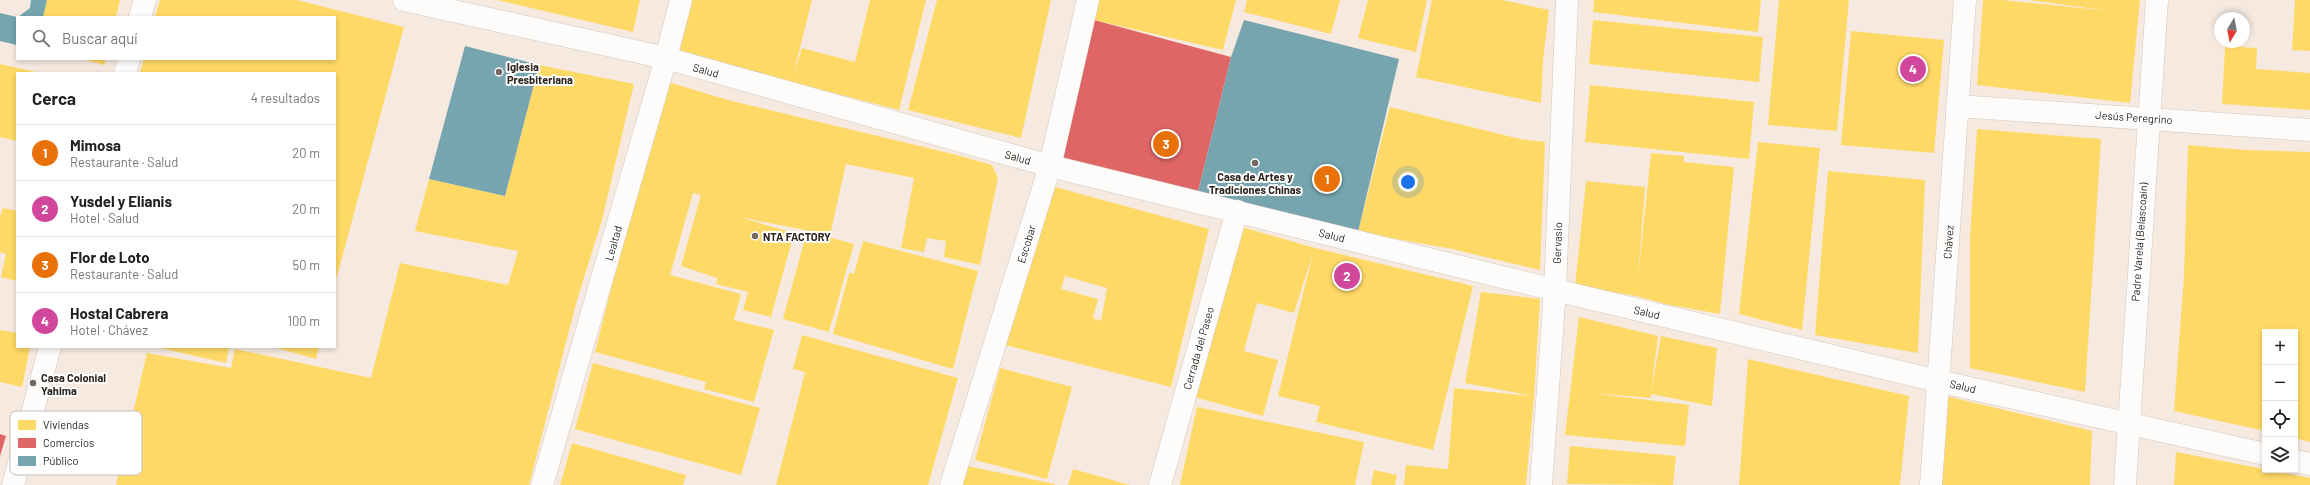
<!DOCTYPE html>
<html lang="es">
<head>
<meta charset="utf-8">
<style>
  body { margin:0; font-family:Barlow,sans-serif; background:#f2f2f2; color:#202124 }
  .controls { position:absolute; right:12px; bottom:12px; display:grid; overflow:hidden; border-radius:0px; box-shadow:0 2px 6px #0003 }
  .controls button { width:36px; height:36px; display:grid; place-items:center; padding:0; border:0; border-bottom:1px solid #e0e0e0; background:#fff; color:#202124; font:20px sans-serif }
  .compass { position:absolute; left:2214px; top:12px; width:36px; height:36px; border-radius:50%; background:#fff; box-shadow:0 2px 6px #0003; rotate:190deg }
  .you { position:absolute; left:1408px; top:182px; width:14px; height:14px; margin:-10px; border:3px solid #fff; border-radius:50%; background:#1a73e8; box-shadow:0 0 0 6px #1a73e833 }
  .badge { display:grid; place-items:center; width:26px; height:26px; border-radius:50%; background:#0f766e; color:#fff; font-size:13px; font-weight:700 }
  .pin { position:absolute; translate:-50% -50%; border:2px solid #fff; box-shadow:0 1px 4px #0006 }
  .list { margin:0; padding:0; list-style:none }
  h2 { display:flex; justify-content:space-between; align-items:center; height:52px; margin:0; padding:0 16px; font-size:17px }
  h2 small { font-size:13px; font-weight:400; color:#757577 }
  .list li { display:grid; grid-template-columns:26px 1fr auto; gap:12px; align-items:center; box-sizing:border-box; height:56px; padding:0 16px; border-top:1px solid #e0e0e0 }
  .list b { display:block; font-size:15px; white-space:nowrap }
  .list p { margin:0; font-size:13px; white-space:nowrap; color:#757577 }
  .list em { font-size:13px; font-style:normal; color:#757577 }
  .icon { flex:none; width:22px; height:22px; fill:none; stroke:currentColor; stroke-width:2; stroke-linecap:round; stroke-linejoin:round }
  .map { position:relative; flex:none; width:2310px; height:485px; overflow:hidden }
  .search { position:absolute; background:#fff; box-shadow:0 2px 6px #0003; left:16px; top:16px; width:320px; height:44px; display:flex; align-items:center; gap:10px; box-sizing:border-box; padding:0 14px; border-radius:0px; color:#757577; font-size:15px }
  .panel { position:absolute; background:#fff; box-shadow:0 2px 6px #0003; left:16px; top:72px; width:320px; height:276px; border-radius:0px }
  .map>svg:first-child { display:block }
</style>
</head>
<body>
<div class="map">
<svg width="2310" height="485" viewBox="0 0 2310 485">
  <rect width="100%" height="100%" fill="#f6eae0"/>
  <path fill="#ffd966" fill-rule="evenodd" d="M47,0H120L116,17H43Z
    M160,0H297L404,27L335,284V73H140L144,59H335V17H155Z
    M497,0H640L633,32Z
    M690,0H812L793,76L802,48L855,62L870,0H926L899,110L677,52Z
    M937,0H1051L1021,138L908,110Z
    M1098,0H1236L1223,50L1094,20Z
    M1247,0H1340L1331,34L1244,12Z
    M1368,0H1427L1416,52L1358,38Z
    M1432,0H1502L1549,10L1543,60L1541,103L1416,77Z
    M1594,0H1761L1758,32L1593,12Z
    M1779,0H1849L1837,131L1768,125Z
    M1983,0H2002L2110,11L2028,0H2140L2130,103L1977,85Z
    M2295,0H2310V51L2292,50Z
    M1593,20L1763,37L1759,82L1589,64Z
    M1851,31L1944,40L1934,153L1841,145Z
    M2225,46L2257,48L2256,69L2310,73V110L2222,104Z
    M82,59H106L104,65Z
    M0,64L36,72L17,73V141L0,137Z
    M539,65L634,84L602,220L577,300L529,485H116L147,353L231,368L235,349L371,378L400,263L508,285L518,251L415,231L429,179L505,196Z
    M668,82L728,100L953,154L992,165L998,178L980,265L944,257L946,241L927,238L924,252L901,248L914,178L846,164L830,235L739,217L794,233L771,317L743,310L748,292L716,284L719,273L717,278L681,266L701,195L693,193L670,275L741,294L734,320L774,330L754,402L704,389L706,382L595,352L639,179Z
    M1590,85L1754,102L1749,159L1585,142Z
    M1390,107L1520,139L1545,142L1540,270L1452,249L1358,232Z
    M1977,129L2101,139L2085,392L1970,368V237Z
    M1758,142L1820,148L1802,330L1739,314Z
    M2188,145L2246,150L2310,152V442L2295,438V332H2265V431L2174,411L2184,275Z
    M1651,153L1684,156V162L1734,167L1720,314L1670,305L1636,296L1575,286L1586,181L1645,187L1638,278Z
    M1828,171L1925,180L1918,353L1815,335Z
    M1055,187L1209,229L1171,387L1005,345ZM1065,276L1107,288L1101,321L1093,318L1098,299L1061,289Z
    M3,208L17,211V281L1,277L6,254L0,252V216Z
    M1242,227L1315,248L1473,286L1433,450L1316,422L1320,406L1278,396L1313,253L1294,313L1257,303L1244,351L1278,360L1263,416L1194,397Z
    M807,231L854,244L829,332L783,319Z
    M863,241L978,271L953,369L833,334L849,273L854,274Z
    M1481,292L1540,299L1534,396L1526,485H1404L1406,465L1448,469L1454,388L1532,396L1465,383Z
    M1579,317L1658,336L1651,392L1661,336L1717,348L1712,406L1651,394V398L1592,393L1689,405L1685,446L1565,435Z
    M0,330L17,333V347H30L22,387L0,382Z
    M802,335L958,378L928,485H776L805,372L793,369Z
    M156,347H229L226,363Z
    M273,347H319L316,359Z
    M1748,359L1909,396L1900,485H1739Z
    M593,363L760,408L741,475L575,429Z
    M1000,368L1072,387L1047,479L975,460Z
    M1946,396L2092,431L2090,485H1938Z
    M1197,407L1364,442L1355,485H1180Z
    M572,443L686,475L683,485H560Z
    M1570,446L1676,456L1673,485L1567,484Z
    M2176,452L2310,478V485H2174Z
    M967,466L1055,484V485H961Z
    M1073,469L1130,485H1068Z
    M1374,470L1397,475L1395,485H1371Z"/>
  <path fill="#e06666" d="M1094,20L1231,57L1198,192L1061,160Z
    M0,434L6,436L0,456Z"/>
  <path fill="#76a5af" d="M31,0H47L43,17H18L30,8Z
    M0,13L17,17V45L0,41Z
    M1244,20L1399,59L1358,232L1198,192L1231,57Z
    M465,46L539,65L505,196L429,179Z"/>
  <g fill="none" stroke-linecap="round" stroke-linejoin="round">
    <g stroke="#d0c7bf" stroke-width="23">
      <path id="minor" d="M404,0L666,58L1050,166L1555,290L1938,381L2265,454
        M140,17L145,0
        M125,73L129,59
        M1957,106L2310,130
        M2295,461L2310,464
        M13,485L50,347
        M542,485L666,58L681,0
        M951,485L1050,166L1088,0
        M1160,485L1237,211
        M1541,485L1555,290L1567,0
        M1931,485L1965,0"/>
    </g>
    <g stroke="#d0c7bf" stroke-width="23">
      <path id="secondary" d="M2125,485L2157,0"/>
    </g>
    <use href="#minor" stroke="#fefcfa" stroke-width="22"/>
    <use href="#secondary" stroke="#fefcfa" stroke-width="22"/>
  </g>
  <g fill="#736962" stroke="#fff" stroke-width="1.5">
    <circle cx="499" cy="72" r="4"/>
    <circle cx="1255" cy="163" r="4"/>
    <circle cx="755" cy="236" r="4"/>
    <circle cx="33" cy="383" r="4"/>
  </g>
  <g text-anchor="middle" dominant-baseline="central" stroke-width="4" stroke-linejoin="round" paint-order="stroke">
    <g font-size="11" font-weight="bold" fill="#2c241e" stroke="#fff" text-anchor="start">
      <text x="507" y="66">Iglesia<tspan x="507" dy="13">Presbiteriana</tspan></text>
      <text x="1255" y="176" text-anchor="middle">Casa de Artes y<tspan x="1255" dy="13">Tradiciones Chinas</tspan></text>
      <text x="763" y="236">NTA FACTORY</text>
      <text x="41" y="377">Casa Colonial<tspan x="41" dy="13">Yahima</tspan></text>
    </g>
    <g font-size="11" fill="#2c241e" stroke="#fff">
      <text transform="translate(706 70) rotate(16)">Salud</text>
      <text transform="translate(2134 117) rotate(4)">Jesús Peregrino</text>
      <text transform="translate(1018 157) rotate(16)">Salud</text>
      <text transform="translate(1332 235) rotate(14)">Salud</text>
      <text transform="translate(1948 242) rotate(-86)">Chávez</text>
      <text transform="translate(2139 242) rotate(-86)">Padre Varela (Belascoaín)</text>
      <text transform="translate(613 243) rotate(-74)">Lealtad</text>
      <text transform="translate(1557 243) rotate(-88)">Gervasio</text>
      <text transform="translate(1026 244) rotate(-73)">Escobar</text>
      <text transform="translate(1647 312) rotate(13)">Salud</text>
      <text transform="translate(1198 348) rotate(-74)">Cerrada del Paseo</text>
      <text transform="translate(1963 386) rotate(13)">Salud</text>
    </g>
  </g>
  <rect x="10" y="411" width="132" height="64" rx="6" fill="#fff" stroke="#c0bdbc" stroke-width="1"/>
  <rect x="18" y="420" width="18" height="10" fill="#ffd966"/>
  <rect x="18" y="438" width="18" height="10" fill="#e06666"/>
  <rect x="18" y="456" width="18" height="10" fill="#76a5af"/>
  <g font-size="11" fill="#2c241e">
    <text x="43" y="429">Viviendas</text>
    <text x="43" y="447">Comercios</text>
    <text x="43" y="465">Público</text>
  </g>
</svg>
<div class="controls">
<button>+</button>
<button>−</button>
<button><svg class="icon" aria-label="locate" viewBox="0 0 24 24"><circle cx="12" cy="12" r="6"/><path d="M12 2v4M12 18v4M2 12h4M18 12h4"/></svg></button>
<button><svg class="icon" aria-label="layers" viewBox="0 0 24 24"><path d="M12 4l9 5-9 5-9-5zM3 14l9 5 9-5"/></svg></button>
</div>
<svg class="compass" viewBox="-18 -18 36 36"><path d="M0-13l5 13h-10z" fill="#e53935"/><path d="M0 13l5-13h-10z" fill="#757577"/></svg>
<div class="you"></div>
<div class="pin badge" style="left:1327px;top:179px;background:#e8710a">1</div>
<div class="pin badge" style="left:1347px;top:276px;background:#d1479c">2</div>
<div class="pin badge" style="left:1166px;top:144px;background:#e8710a">3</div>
<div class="pin badge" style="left:1913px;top:69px;background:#d1479c">4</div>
<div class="search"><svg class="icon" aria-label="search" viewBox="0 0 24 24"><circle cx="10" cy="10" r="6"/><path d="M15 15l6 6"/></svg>Buscar aquí</div>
<section class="panel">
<h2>Cerca<small>4 resultados</small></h2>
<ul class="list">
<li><span class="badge" style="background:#e8710a">1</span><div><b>Mimosa</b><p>Restaurante · Salud</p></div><em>20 m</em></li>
<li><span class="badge" style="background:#d1479c">2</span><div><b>Yusdel y Elianis</b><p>Hotel · Salud</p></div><em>20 m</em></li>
<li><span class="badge" style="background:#e8710a">3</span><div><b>Flor de Loto</b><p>Restaurante · Salud</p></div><em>50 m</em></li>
<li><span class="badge" style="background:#d1479c">4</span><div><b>Hostal Cabrera</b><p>Hotel · Chávez</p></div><em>100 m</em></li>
</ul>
</section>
</div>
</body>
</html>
